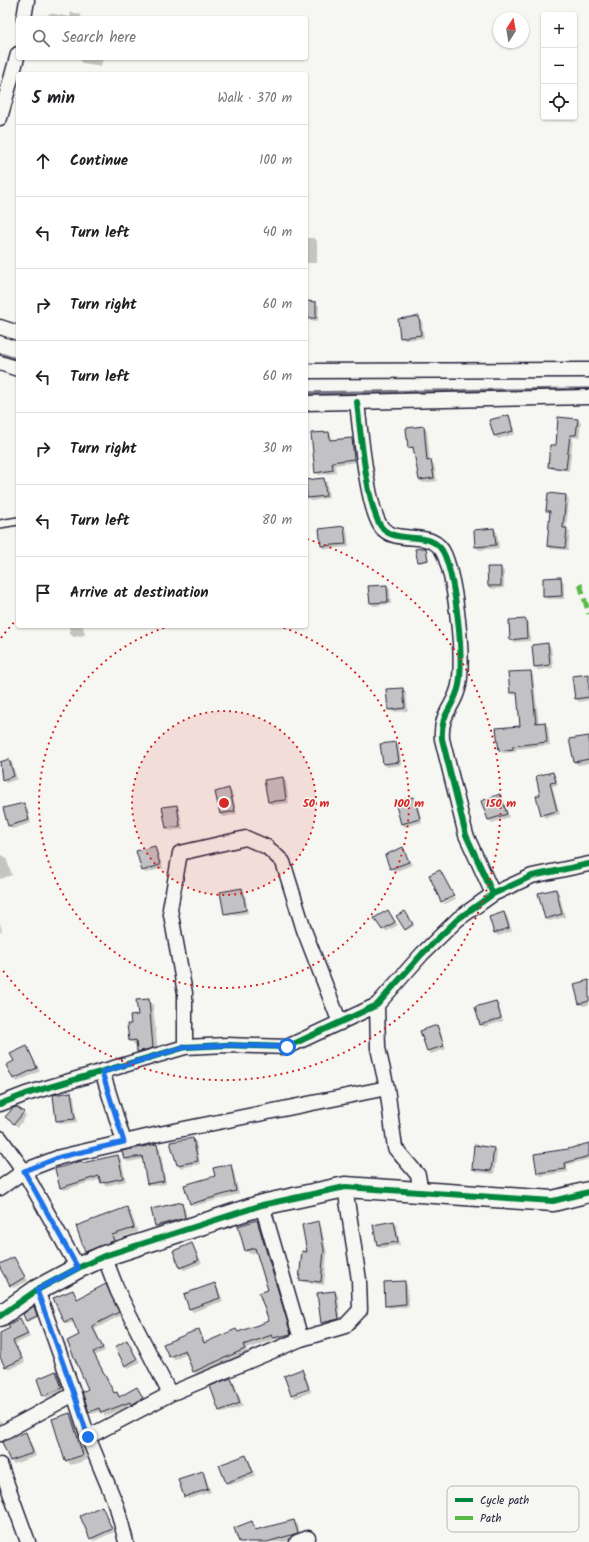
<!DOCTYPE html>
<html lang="en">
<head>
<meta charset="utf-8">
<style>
  body { margin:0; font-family:Kalam,sans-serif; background:#f2f2f2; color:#202124 }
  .controls { position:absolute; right:12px; top:12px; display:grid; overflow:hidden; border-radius:4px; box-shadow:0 1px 3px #0004 }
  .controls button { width:36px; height:36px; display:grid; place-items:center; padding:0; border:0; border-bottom:1px solid #e0e0e0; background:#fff; color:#202124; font:20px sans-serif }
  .compass { position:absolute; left:493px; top:12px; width:36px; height:36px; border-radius:50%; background:#fff; box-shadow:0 1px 3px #0004; rotate:11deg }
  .stop { position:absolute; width:12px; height:12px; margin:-9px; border:3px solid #1a73e8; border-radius:50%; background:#fff }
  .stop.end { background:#1a73e8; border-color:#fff; box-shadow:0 1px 4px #0008 }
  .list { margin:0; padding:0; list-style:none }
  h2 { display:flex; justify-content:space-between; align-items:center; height:52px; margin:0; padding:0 16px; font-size:17px }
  h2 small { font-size:13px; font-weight:400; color:#757577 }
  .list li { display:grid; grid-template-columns:26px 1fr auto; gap:12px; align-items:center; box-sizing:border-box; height:72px; padding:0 16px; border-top:1px solid #e0e0e0 }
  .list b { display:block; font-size:15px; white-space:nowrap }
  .list em { font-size:13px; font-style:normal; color:#757577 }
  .icon { flex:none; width:22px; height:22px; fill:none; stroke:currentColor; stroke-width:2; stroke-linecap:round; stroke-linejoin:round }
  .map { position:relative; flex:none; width:589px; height:1542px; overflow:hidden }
  .search { position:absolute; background:#fff; box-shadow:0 1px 3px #0004; left:16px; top:16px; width:292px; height:44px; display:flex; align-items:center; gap:10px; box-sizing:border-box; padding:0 14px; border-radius:4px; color:#757577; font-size:15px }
  .panel { position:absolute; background:#fff; box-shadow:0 1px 3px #0004; left:16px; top:72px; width:292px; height:556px; border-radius:4px }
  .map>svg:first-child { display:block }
</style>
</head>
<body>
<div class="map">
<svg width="589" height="1542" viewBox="0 0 589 1542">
  <rect width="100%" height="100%" fill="#f6f6f2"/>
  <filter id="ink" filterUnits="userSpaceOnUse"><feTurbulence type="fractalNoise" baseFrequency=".025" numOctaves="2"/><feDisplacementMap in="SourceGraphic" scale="8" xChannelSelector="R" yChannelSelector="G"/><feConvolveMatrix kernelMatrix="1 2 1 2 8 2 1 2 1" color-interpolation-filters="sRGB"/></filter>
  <g filter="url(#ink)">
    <path fill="#0003" d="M71,12L80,14L82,18H48L49,13L70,17Z
      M79,58H103L101,66L82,63Z
      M306,238H314L317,241V263H306Z
      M306,302L316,303L319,306L318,321L306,320Z
      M419,318L422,321L424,338L404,340L401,337Z
      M508,416L511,419L515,434L498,439L495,436Z
      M578,420L581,423L579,438L573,437L569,471L552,469L549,466L556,447Z
      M424,427L427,431L430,462L434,465L437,481L423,483L420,480L415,450L409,447Z
      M329,433L332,436V441L351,439L355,442L357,462L335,465L336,473L319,475L316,472Z
      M323,479L327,482L329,498L311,501L308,498L306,481Z
      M566,496L569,499L566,529L570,532L568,550L551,549L548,546L551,514L547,510Z
      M344,527L347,530L349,547L325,549L321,546L320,529Z
      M494,529L497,532L499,548L479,550L476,546Z
      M425,549L429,561L420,563L419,562Z
      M500,568L504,571V588L492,589L489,586Z
      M561,578L564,582V599H547L544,596Z
      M387,586L390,589L391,604L374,606L371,603Z
      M526,620L529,623L530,641L514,642L511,639Z
      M69,626H83L85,635L74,637L70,634Z
      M548,644L551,647L553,668L538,670L535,666Z
      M530,672L533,675L539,724L544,723L548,727L550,745L516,749V752L503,753L500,750L521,727L518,695H514L510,692Z
      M589,675V700L579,702L576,699Z
      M403,689L406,692L408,711L392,712L389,709Z
      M589,737V763L578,765L575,762Z
      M395,743L399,746L401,765L387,767L384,764Z
      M9,760L12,763L17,779L6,783L3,780L0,771V763Z
      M553,773L556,776L558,785L552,786L560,814L545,818L542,814V796Z
      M283,778L286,782L289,803L272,805L269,802L266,781Z
      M229,789L232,793L237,814L224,817L221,814L216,792Z
      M500,795L503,798L509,817L492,823L489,820Z
      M414,798L417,801L422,822L405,827L402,824Z
      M24,804L27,807L31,823L12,829L9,826Z
      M176,806L179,809L183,829L170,831L167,828Z
      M154,847L157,850L163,868L146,873L142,870Z
      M403,849L412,865L394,872L386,855Z
      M3,855L6,858L12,875L0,879V856Z
      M440,871L454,895L442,901Z
      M242,890L245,893L248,913L228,916L225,913Z
      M556,890L559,893L565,917L549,921L546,918Z
      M455,897L456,899L445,904L443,903Z
      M388,911L398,925L386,932L383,929Z
      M406,913L414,926L407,930L406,929Z
      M504,913L507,916L512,931L498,936L495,933L490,918Z
      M0,922L2,931L0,932Z
      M589,981V1005L583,1006L580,1003Z
      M149,1000L153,1005L158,1052L143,1056L138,1052L137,1045H135L130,1040L139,1016Z
      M495,1002L499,1005L503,1021L484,1027L481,1024Z
      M437,1026L440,1029L446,1049L431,1054L428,1051Z
      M27,1047L40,1071L17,1082L8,1066L15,1062Z
      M71,1093L74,1096L77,1122L61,1124L57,1121L54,1096Z
      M17,1108L26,1116L18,1127L10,1120Z
      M193,1139L196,1142L200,1164L181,1168L178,1164Z
      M589,1144V1159L567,1165L568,1172L540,1176L538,1173L569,1150Z
      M157,1145L160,1148L166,1184L151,1186L148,1183L144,1159L128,1162L124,1159Z
      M494,1149L497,1152L494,1174L476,1172L473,1169Z
      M117,1156L121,1159L126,1181L105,1186L101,1179L64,1190L61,1187L81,1162L83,1164Z
      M230,1165L233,1168L239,1194L194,1206L191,1203L216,1176Z
      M181,1203L184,1206L188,1221L159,1229L156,1225Z
      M127,1208L131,1213L138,1232L116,1239L117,1245L90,1256L85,1252Z
      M257,1221L261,1225L294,1337L278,1341L276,1339L246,1349L248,1353L198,1375L194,1372L187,1354L174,1360L170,1356L199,1331L206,1343L271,1322L269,1290L257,1252L250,1254L246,1250Z
      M318,1222L321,1226L327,1254L324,1285L303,1282L300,1279Z
      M394,1222L397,1225L400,1245L381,1248L377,1245Z
      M192,1245L202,1263L184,1270L181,1267Z
      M14,1258L28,1281L13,1288L0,1265Z
      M404,1282L407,1285L409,1307L389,1308L386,1305Z
      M215,1284L218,1288L223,1301L193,1312L190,1309Z
      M106,1286L121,1315L95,1329L105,1351L95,1355L115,1394L117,1393L121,1397L137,1388L146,1401L135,1407L133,1405L105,1416L101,1411L92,1414L90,1411V1390L81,1336L75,1322L67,1324L65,1322L73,1291L78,1300Z
      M335,1292L338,1295L341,1322L325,1326L321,1323Z
      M35,1309L38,1317L28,1322L27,1320Z
      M20,1319L30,1337L15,1344L25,1362L9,1370L0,1355V1334L11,1329Z
      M127,1342L140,1362L129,1368L126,1365Z
      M302,1370L305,1374L310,1387L292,1395L285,1376Z
      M56,1372L59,1376L64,1391L47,1398L44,1395Z
      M231,1379L234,1382L243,1406L223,1413L220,1410Z
      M311,1389V1392L295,1398L293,1396Z
      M69,1414L74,1419L87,1460L71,1465L66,1460Z
      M0,1419L4,1426L0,1428Z
      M26,1434L29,1437L36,1456L14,1464L10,1461L4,1442Z
      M246,1456L249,1459L255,1476L230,1485L227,1482Z
      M202,1473L205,1476L211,1492L188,1499L185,1496Z
      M102,1507L114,1532L94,1541L91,1538Z
      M294,1521L298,1525L301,1537L284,1542H240L251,1522L257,1530Z"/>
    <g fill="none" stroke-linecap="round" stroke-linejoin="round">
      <path stroke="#757583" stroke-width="3.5" d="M0,354L18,360
        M306,393L589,389"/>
    </g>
    <path fill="#c2c2c4" stroke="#22223b" d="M306,301L316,302V318H306Z
      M419,316L421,335L400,338L398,319Z
      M509,415L513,431L494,436L489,420Z
      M558,417L578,419L576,435H570L566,469L548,467L550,445H556Z
      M424,426L427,461L431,460L434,478L419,480L413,447L408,448L406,428Z
      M329,432L330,440L352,438L354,459L332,462L333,470L315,473L311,433Z
      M324,478L326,496L307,498L306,480Z
      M548,493L566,495L563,528H567L565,548L547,546L550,511H546Z
      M344,526L346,544L321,546L319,529Z
      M494,528L496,545L475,547L474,530Z
      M423,548H426L428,560L418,562L415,549Z
      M487,567H501V586H488Z
      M561,577L562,596L543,597V578Z
      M387,585L388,602L370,603L368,586Z
      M526,619L527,638L510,640L509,620Z
      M548,643L550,665L534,667L532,645Z
      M531,671L536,723L545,722L547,742L513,746V749L499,751L496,728L520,726L517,692L510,693L508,672Z
      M589,674V697L575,699L572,676Z
      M403,688L405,708L388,710L386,689Z
      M589,736V759L574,762L569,739Z
      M396,742L399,762L383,764L380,744Z
      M9,759L14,776L2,780L0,762Z
      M553,772L556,782L550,783L557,811L541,815L536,796L540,795L536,776Z
      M283,777L286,800L268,802L264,780Z
      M229,788L235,811L220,814L215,792Z
      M500,794L507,814L488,820L481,801Z
      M414,797L420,819L401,824L395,802Z
      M24,803L29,820L8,826L3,808Z
      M177,805L180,826L166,828L162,807Z
      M155,846L160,865L142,871L136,851Z
      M403,847L409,862L390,869L385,855Z
      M440,870L454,896L441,902L429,875Z
      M242,888L246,910L224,914L220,892Z
      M556,889L562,914L545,919L538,893Z
      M388,910L395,922L382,930L374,918Z
      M405,911L413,924L405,930L396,916Z
      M504,912L509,928L494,933L489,917Z
      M589,980V1001L579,1004L574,984Z
      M149,999L153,1048L137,1052L136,1040L129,1041L127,1024H131L130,1016L138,1015L136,1000Z
      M496,1001L501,1018L480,1025L475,1007Z
      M437,1025L444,1046L427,1051L420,1031Z
      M27,1046L37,1068L13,1079L6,1065L14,1061L10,1054Z
      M71,1092L75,1119L56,1121L53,1095Z
      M17,1107L24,1112L14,1124L5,1117L13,1108Z
      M193,1138L198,1161L177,1165L170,1142Z
      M589,1143V1156L565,1163L566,1169L537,1173L534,1154L568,1149Z
      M157,1144L164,1181L147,1184L142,1156L124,1159L122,1151Z
      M474,1145L494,1148L491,1171L472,1169Z
      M118,1155L123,1178L101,1183L99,1176L60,1188L55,1169L81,1161L82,1163Z
      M231,1164L236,1191L190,1204L184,1185L215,1176L213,1168Z
      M182,1202L185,1218L155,1226L151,1209Z
      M127,1207L134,1228L112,1235L114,1241L85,1252L76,1226Z
      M257,1220L291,1334L273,1338L272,1335L243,1345L245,1349L193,1372L185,1350L169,1357L163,1344L199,1329L204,1343L236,1329L238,1332L269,1321L259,1293L268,1290L255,1248L245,1251L238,1226Z
      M319,1221L324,1250L321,1282L299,1280L302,1251L307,1252L302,1225Z
      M394,1221L398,1242L377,1245L373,1225Z
      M192,1243L199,1260L180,1268L173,1251Z
      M14,1257L25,1277L10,1286L0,1268V1264Z
      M405,1281L406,1304L385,1306L384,1282Z
      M215,1283L220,1298L189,1309L184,1294Z
      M106,1284L119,1312L92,1326L103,1348L93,1352L114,1393L117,1392L119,1397L137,1387L143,1398L131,1405L130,1402L101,1413L99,1408L89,1412L82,1392L88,1389L67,1341L79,1335L72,1319L64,1322L53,1298L73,1290L77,1299Z
      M335,1291L339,1319L321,1323L317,1293Z
      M34,1306L37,1316L26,1321L23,1314Z
      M20,1318L28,1334L13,1341L22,1359L5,1367L0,1357V1333L10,1328L8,1325Z
      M127,1340L137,1359L125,1366L115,1347Z
      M302,1369L309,1389L291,1395L284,1376Z
      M56,1371L62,1388L43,1396L37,1379Z
      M231,1378L240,1403L219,1411L210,1386Z
      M70,1413L83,1455L65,1461L52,1419Z
      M26,1432L33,1453L10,1461L2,1442Z
      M246,1455L253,1472L226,1483L219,1465Z
      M203,1471L208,1489L184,1497L178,1479Z
      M102,1506L112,1529L90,1539L80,1516Z
      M294,1520L298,1533L267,1542H239L234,1528L252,1521L255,1530Z"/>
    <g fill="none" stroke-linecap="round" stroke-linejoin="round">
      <g stroke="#22223b" stroke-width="10">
        <path id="lane" d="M0,524L18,521"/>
      </g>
      <g stroke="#22223b" stroke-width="17">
        <path id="street" d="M24,18L27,0
          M0,118L18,54
          M0,327L18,333
          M0,363L18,369
          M306,371L589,370
          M357,402C360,427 367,513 383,529C401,546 434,527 445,556C456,585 464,655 459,685C455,707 440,712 442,739L466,835L493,894
          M306,403L589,397
          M377,1005L378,1048L387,1088L395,1148L418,1175L421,1192
          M185,1047V993L170,909L180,853L246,838L267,847L283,862L304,930L340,1023
          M102,1071L124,1142
          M0,1104L26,1094L185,1047L227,1045L287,1047L377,1005L422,954L458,919L493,894L532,876L589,864
          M0,1138L24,1171L78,1268
          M0,1188L24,1171L60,1157L159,1134L387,1088
          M262,1205L301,1339
          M104,1256L118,1292L170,1394
          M37,1290L74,1394L88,1437L117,1507L126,1542
          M0,1434L74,1394
          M88,1437L170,1394L301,1339L345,1326L360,1310L359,1280L345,1187
          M0,1465L28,1542
          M297,1542L308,1538"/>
      </g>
      <g stroke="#22223b" stroke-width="23">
        <path id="secondary" d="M0,1316L37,1290L78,1268L104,1256L262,1205L345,1187L553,1201L589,1192"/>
      </g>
      <use href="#lane" stroke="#f6f6f2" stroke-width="7"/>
      <use href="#street" stroke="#f6f6f2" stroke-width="14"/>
      <use href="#secondary" stroke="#f6f6f2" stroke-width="20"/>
      <path stroke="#58b947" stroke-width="5" stroke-dasharray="10 5" stroke-linecap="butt" d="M580,584L589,614"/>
      <g stroke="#f6f6f2" stroke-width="8">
        <path id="cycleway" d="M357,402C360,427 367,513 383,529C401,546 434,527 445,556C456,585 464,655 459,685C455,707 440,712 442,739L466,835L493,894
          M0,1104L26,1094L185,1047L227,1045L287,1047L377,1005L422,954L458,919L493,894L532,876L589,864
          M0,1316L37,1290L78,1268L104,1256L262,1205L345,1187L553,1201L589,1192"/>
      </g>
      <use href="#cycleway" stroke="#00873e" stroke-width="6"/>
    </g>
  </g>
  <g fill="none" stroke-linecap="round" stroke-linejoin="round" filter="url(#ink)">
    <path stroke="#1a73e8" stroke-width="5" d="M88,1437L74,1394L37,1290L78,1268L24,1171L60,1157L124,1142L102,1072L185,1047L227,1045L287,1047"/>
  </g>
  <circle cx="224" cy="803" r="92" fill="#d62828" fill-opacity=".12"/>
  <g fill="none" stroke="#d62828" stroke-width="2" stroke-dasharray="2 4">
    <circle cx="224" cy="803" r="92"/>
    <path d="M278 626A185 185 0 1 1 170 626"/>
    <path d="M1 638A277 277 0 0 1 17 619M307 539A277 277 0 1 1 1 968"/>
  </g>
  <rect x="447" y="1486" width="132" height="46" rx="6" fill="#f6f6f2" stroke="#b6b6bb" stroke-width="1"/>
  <rect x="455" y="1498" width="18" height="4" fill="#00873e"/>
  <rect x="455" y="1516" width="18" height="4" fill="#58b947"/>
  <g font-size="11" fill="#22223b">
    <text x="480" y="1504">Cycle path</text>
    <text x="480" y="1522">Path</text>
  </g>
  <circle cx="224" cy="803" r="6" fill="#d62828" stroke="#f6f6f2" stroke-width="2"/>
  <g font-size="12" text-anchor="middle" font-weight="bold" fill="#d62828" stroke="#f6f6f2" stroke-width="3" stroke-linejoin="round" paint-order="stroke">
    <text x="316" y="807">50 m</text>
    <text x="409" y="807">100 m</text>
    <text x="501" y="807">150 m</text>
  </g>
</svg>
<div class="controls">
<button>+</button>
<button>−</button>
<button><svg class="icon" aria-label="locate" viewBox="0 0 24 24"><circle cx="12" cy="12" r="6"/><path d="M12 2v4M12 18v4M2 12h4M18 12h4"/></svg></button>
</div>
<svg class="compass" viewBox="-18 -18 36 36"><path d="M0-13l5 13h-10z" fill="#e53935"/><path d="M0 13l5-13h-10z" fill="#757577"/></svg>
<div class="stop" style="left:287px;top:1047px"></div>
<div class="stop end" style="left:88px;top:1437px"></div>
<div class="search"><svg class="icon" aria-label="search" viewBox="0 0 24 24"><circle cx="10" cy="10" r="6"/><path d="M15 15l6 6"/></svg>Search here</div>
<section class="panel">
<h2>5 min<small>Walk · 370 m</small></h2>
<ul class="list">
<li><svg class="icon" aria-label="ahead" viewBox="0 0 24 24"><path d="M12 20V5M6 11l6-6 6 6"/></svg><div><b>Continue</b></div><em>100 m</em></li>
<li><svg class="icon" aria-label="left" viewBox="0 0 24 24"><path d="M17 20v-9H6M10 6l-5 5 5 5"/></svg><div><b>Turn left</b></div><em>40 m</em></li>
<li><svg class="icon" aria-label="right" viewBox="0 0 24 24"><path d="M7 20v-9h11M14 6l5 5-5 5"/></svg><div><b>Turn right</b></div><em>60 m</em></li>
<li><svg class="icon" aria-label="left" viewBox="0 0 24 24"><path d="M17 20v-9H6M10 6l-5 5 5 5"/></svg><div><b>Turn left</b></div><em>60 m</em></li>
<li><svg class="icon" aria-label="right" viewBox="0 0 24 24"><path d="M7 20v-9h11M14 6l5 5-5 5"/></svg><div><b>Turn right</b></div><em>30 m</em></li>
<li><svg class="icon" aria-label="left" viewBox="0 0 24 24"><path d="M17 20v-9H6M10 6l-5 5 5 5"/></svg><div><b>Turn left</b></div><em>80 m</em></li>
<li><svg class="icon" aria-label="arrive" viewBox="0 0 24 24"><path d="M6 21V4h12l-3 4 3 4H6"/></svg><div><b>Arrive at destination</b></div></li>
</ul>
</section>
</div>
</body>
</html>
